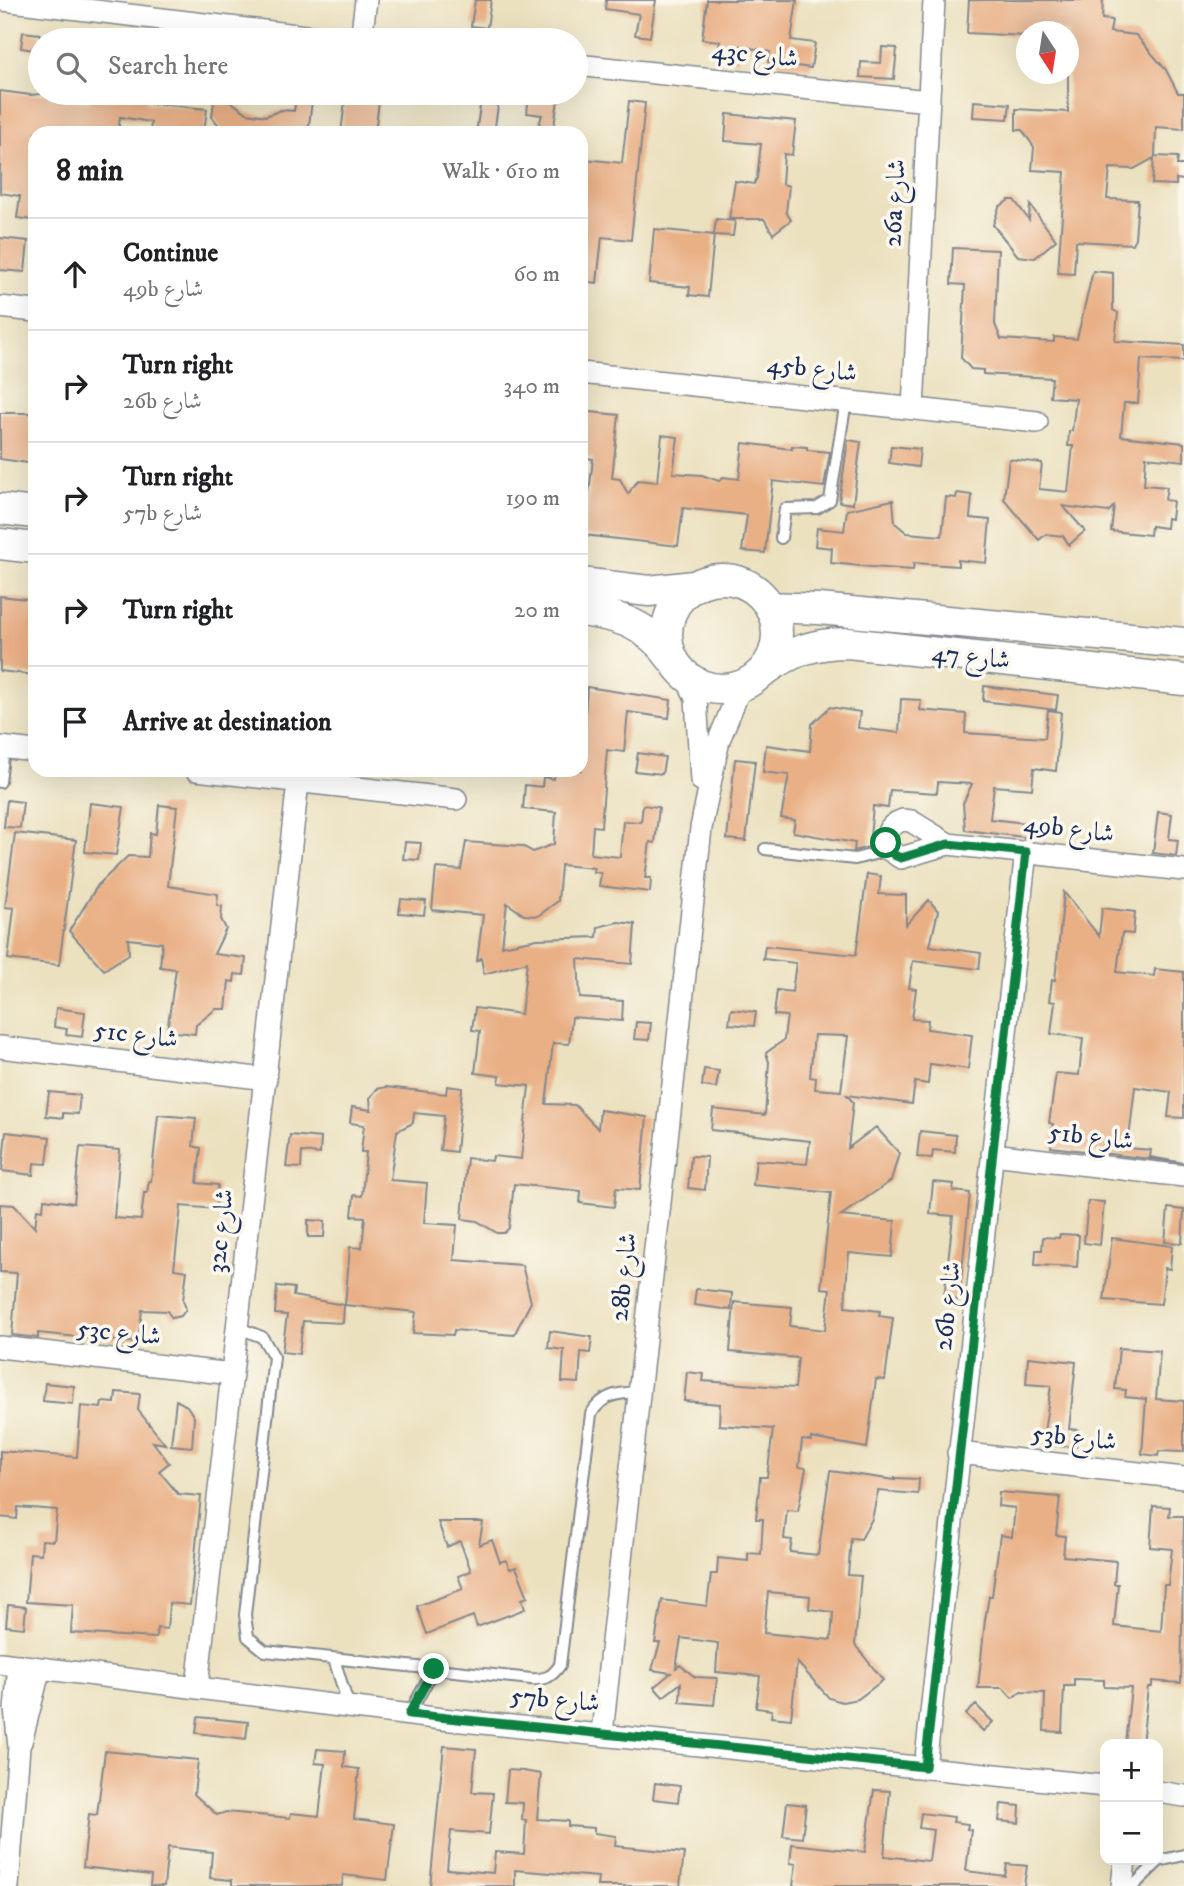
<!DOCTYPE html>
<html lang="en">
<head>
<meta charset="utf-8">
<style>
  body { margin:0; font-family:"IM FELL DW Pica",Amiri,serif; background:#f6f6f6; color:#202124 }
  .controls { position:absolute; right:21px; bottom:21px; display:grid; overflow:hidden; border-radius:14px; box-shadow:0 7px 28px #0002 }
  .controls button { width:63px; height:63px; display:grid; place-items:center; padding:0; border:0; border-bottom:2px solid #e0e0e0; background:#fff; color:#202124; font:35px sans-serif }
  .compass { position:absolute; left:1016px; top:21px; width:63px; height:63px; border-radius:50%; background:#fff; box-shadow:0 7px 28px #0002; rotate:168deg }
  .stop { position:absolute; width:21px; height:21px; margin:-16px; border:5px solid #0b8043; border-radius:50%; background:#fff }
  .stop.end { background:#0b8043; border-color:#fff; box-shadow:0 2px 7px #0008 }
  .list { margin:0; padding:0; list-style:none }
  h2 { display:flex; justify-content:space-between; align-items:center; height:91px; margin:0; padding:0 28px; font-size:30px }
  h2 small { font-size:23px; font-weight:400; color:#757577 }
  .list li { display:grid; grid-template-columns:46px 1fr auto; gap:21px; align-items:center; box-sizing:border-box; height:112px; padding:0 28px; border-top:2px solid #e0e0e0 }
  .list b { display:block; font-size:26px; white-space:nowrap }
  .list p { margin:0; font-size:23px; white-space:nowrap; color:#757577 }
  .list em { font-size:23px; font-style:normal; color:#757577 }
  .icon { flex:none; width:38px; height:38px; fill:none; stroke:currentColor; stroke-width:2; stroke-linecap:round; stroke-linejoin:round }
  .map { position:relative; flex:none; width:1184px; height:1886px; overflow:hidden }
  .search { position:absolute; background:#fff; box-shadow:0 7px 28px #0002; left:28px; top:28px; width:560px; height:77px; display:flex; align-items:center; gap:18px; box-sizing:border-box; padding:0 24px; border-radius:38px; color:#757577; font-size:26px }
  .panel { position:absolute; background:#fff; box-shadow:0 7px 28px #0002; left:28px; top:126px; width:560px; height:651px; border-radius:21px }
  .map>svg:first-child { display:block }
</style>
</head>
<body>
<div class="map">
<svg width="1184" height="1886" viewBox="0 0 1184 1886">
  <rect width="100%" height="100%" fill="#fbf7ec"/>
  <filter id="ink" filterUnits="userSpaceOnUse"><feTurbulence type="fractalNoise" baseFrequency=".0143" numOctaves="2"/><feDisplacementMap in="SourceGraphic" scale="14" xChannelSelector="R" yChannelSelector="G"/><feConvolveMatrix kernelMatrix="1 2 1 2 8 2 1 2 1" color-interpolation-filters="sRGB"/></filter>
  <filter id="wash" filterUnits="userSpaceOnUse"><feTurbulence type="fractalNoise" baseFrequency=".00686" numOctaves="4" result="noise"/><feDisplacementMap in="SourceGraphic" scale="28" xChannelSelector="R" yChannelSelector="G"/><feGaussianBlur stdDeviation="1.57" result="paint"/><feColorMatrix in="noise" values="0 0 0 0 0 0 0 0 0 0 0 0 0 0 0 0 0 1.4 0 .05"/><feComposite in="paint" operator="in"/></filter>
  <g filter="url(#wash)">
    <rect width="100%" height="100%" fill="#ebe1bf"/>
    <g id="blocks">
      <path fill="#e9b086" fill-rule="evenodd" d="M475,0H491L487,28L471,26Z
        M606,0H656L650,37L635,35L639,14L605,9Z
        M707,0H797L791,40L815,43L811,68L768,62L770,52L741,46L738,61L716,56L720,41L702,39Z
        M969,0H1103L1102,19L1112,20L1110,32L1136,35L1166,70L1178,93H1184V129L1156,127L1155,156L1178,157L1177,165H1184V180L1176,179V185L1152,184L1154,158L1134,169L1110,168L1107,199L1138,200L1135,238L1132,244L1076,241L1074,274L1058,273L1065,172L1032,170L1034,147L1022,130H1016V109L1068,112V32H1026V36L967,33Z
        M23,32L40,34V51L21,48Z
        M882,47L897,48L894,79L860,77L861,62L881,63Z
        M0,91L31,95L49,93V97L90,102L91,93H147L146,103L207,109L204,133H150L151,122L120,117L118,133H35L32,220L17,218L20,196L0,193Z
        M215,93H231L230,101L247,113L266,116L281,110L294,111L297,93H313L308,133H225L212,117Z
        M346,93H380L375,133H341Z
        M482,93H500L494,133H476Z
        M529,93H559L553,133H536L542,115L527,113Z
        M629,101L645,103L631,240L602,237L597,283L581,281V165H585V159L622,163Z
        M974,101L1010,104L1008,119L973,117Z
        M727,114L796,121L792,155L784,154L782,184L789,186L786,212L791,220L773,234L764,219H729L735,181L754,184L757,178L761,144L725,141Z
        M1009,200H1014L1029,220L1030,205L1056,240L1035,258L1018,256L993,225L999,207Z
        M716,219L735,221L733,236L714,235Z
        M654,229L714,235L708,297L689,295L690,287L649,283Z
        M0,238L28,241L25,272L0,270Z
        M953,248L998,250L995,324L1001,339L1054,342V337L1077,339L1093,271L1113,273V310L1118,313L1115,341L1184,345V361L1141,359L1138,403H1124L1121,436L1184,443V461L1146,457L1144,485L1167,487L1165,500L1173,501L1171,519L1167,518L1166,528L1151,526L1150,535L1111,531L1114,506L1108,512L1063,506L1085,531L1069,545L1063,536L1046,534L1039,540L1004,499L1009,459L1042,463L1039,489L1068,492L1073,446H1068L1069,431H1072L1076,399L1050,397L1052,378L983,374V370L971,369L961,358L965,285L951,284Z
        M581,411L619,415L612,478L620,479L628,494L638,480L657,482L662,435L678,437L673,473L702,475L719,481L723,477L739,479L743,443L792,449V446L807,447V450L830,452L824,487L773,481L765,553L742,551L747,515L683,508L678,546L584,535L593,459L581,457Z
        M0,413H30L35,416V464L0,459Z
        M848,440L861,442L853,504L839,502Z
        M891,446L920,449L918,467L889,463Z
        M957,493L972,495L970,518L990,520L986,563L958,560V566L914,563L913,570L871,567L831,563L832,548L815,546L817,528L844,531L847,510L893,500L895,523L907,533L942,536L946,497L956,498Z
        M0,596L35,600V675L0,671Z
        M984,686L1058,695L1056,710L983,701Z
        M587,687L671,700L669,718L628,712L624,752L607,750L601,827L593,826L591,854L620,857L623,821L641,822L643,805L659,807L655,843L650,842L645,878H651L650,892L599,886L601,873L593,872L594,868L561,865L558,901L538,916L524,915L507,903L502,946L537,939L597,937L598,927L618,922L635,924L632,964L578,959L580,998L623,1001L622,1021L572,1017L569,1044L553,1043L546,1104L575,1105L598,1129L600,1110L647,1117L640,1190L616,1188L614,1207L580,1203L581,1191L514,1184L509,1228L504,1233H497L477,1221L462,1219L467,1158L492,1161L493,1156L521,1159L529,1086L499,1083L500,1076L475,1073L480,1031L472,1030L475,1008L521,1014L527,962L484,974L481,958L477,961L483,915L432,910L436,868L461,870L466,842L522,846L533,852L554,844L556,812L523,809L525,785L542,787L543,777L554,779L555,770H581Z
        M901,699L921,700L920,710L966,714L965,733L1045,738L1048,710L1061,712L1056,771L1034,768L1032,789L994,786L990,819L1035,824L1032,838L965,830L963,803L972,784L938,782L937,793L890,790L888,808L873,806L869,847L854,851L855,843L793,832L795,820L781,818L789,775L763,772L766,745L810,751L812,724L830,707L860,712L858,728L899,733Z
        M638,753L665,757L662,774L635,771Z
        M735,759L755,761L746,841L727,839Z
        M7,800L23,802L20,828L4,827Z
        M90,803L124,807L116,855L85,852Z
        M159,805L177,807L168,886L218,894L217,905L222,906L221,919L226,929L214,954L246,958L244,975L235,974L234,982L229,981L226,1009H216L196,1025L195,1034L167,1031L176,969L160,967L162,943L128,939L129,954L104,970L69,931L98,885L128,856L148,857L150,833L156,834Z
        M1158,812L1172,814L1169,839L1178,840L1176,856L1153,853Z
        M15,833L76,840L59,965L8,959L14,908L5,907Z
        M405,842L421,843L419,860L403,859Z
        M867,874L881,876L879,894L906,895V925L929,900L938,911L930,946L981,953L979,969L913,961L909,988L916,989L912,1019L928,1020L927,1029L972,1035L968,1069L930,1064L928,1084L915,1082L912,1104L847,1095L853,1102L848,1148L876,1127L899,1153L891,1181L840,1216L895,1221L892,1257L849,1253L847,1275L845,1307L880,1311L879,1316L893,1318L885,1380L876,1379L867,1448L811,1438V1441L802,1440L799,1467L806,1468L798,1511L787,1510L784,1539L792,1540L790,1552L818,1555L830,1471L895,1480V1478L919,1479L918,1494L878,1491L872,1519L861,1539L851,1538L848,1575L861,1576L855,1645L883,1680L858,1699L842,1702L829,1698L797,1662L791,1719L771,1717L772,1710L756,1708L760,1676L716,1672L718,1643L681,1638L676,1668L680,1665L695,1677L717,1678L714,1705L680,1702L681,1683L663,1697L654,1687L671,1673L652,1670L660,1643H655L662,1600L707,1606L711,1574H717L718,1558L748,1561V1553L761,1554L763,1519H756L760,1477H767L773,1429L719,1425L720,1404L684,1401L687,1372L704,1374L703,1381L795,1388L798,1358L730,1352L734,1302L792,1307L790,1326L825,1330L830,1289L821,1288L831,1193L753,1185L756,1160L807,1164L810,1141L711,1130L713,1109L765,1115L769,1062L766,1053L784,1040L785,1030L787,1016L774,1015L777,990L792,992L796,963L763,959L765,946L856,955ZM814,1035L848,1036L841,1091L815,1089L816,1078L810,1077ZM768,1592L810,1596L809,1609L833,1612L831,1640L764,1633Z
        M1064,892L1099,936L1102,908L1135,912L1133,934L1122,933L1117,972L1154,976L1155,969L1184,972V1118L1168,1117L1171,1092L1135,1087L1128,1148L1151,1150L1150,1157L1184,1163L1051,1147L1053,1124L1049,1123L1056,1073L1079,1075L1083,1038L1051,1034L1055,1002L1049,1001L1052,980H1055Z
        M401,899L426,901L424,915L399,913Z
        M56,1008L85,1012L82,1037L66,1035L67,1029L54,1027Z
        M731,1009L756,1012L754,1026L729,1024Z
        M636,1022L651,1023L649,1040L634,1039Z
        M704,1069L719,1071L716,1088L702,1086Z
        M447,1086L462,1088L456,1152L440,1150L444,1116L414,1113L413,1123L397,1131L390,1180L427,1183L424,1223L457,1225L454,1260L522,1265L531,1302L514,1335L454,1330L453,1335L413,1333L416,1312L345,1305L350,1247L362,1248L365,1217L352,1216L354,1195L362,1196L366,1152H361L364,1125L350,1123L352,1107L371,1110L370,1098L377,1089L386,1087L446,1094Z
        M49,1092L80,1095L78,1114L63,1113V1118L46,1116Z
        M158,1115L196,1118L193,1146L201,1148L197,1183L218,1185L216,1209L181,1206L174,1269L187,1271L183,1300L186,1309L181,1316L172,1318L167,1311L142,1310L138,1343L38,1333V1338L12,1335L17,1273L0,1272V1204L14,1205L35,1228L37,1209L43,1210L44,1199L74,1203L80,1147L120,1150L114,1218L141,1220L144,1193H147L149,1181H151Z
        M920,1131L956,1135L955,1152L933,1150L932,1158L917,1157Z
        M6,1132L50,1137L47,1164L34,1163L33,1175L2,1171Z
        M290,1135L321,1138L320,1154L302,1152L301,1168L286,1167Z
        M691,1156L707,1157L705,1190L688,1188Z
        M933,1182L954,1184L953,1191L970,1193L959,1300L944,1298L953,1216L930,1214Z
        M1088,1201L1104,1202L1100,1245L1084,1243Z
        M1168,1208L1184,1210L1182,1243L1165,1242Z
        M308,1220L325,1221L324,1237H308Z
        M1060,1234L1079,1235L1077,1267L1035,1265L1036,1250H1042L1043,1237L1059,1238Z
        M1112,1238L1172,1246L1170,1269L1165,1268L1161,1304L1104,1300Z
        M277,1286L294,1288L293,1296L344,1305L343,1323L303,1321L299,1354L282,1352L287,1315L275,1314Z
        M696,1289L732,1293L731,1310L694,1305Z
        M550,1331L592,1337L590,1353L581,1352L579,1383L562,1382L564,1350L548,1348Z
        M1119,1348L1160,1351L1156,1399L1184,1401V1452L1159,1451L1158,1456L1142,1454L1146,1399L1125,1397L1126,1390L1115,1389Z
        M1028,1357L1076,1362L1069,1429L1078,1430L1076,1447L1042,1445L1051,1386L1026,1384Z
        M45,1383L74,1386L73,1404L43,1401Z
        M116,1392L140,1394L138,1410L165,1444L153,1442L169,1463L159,1471L178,1494L201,1496L190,1605L169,1603L167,1629L157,1628L156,1638L71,1633L73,1605L26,1602L30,1553L41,1554L42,1540L54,1541L57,1510L18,1507L17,1519L0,1517V1451L77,1457L81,1406L101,1408L102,1402L115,1403Z
        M176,1400L187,1406L194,1417L192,1447L171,1445Z
        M999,1492L1060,1497L1056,1535L1065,1536L1063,1556L1116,1561L1114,1584H1118L1114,1626L1161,1631L1164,1585H1168L1172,1549L1150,1547L1153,1506L1170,1507L1169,1516H1184L1181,1683L1152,1681V1687H1148L1142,1744H1125L1131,1688L1104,1687V1680L1074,1679V1686H1064L1062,1732L1044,1731L1045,1693L1021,1692L1012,1698L1003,1688H978L985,1620L989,1596H992L1000,1535L1012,1537L1015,1508L998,1506Z
        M438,1522H483L479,1545L492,1540L500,1562L506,1560L510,1569L516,1567L528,1597L522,1599L525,1609L477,1627L473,1616L427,1634L417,1606L463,1589L458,1576L471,1571L460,1541L447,1547Z
        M8,1605L26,1607L24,1628L6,1626Z
        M976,1705L993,1722L983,1731L966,1714Z
        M198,1717L248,1722L246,1739L196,1733Z
        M444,1746L476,1749L472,1792L493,1793L489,1834L451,1831L447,1869L493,1873L495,1852L524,1854L526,1820H522L523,1803L505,1802L508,1770L523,1771L541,1774L537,1819L568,1821V1826L594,1828V1833L616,1836L615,1846L684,1853L680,1886H597L598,1877L515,1870V1886H430Z
        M317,1749L345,1751L344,1767L359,1769L354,1819L394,1824L387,1880L343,1875L342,1886H232V1880L210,1878L212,1852L168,1847L164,1886H150L151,1875L83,1867L89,1814L97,1815L105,1751L198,1760L194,1794L217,1815L226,1812L290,1818L291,1813L319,1816L325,1764L315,1763Z
        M655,1783L680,1786L678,1802L653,1799Z
        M874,1790L890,1791L884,1856L929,1861L933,1830L919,1828L921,1813L954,1817L953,1822L968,1824L967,1829L971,1830L966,1871L1005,1876L1007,1864L1027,1866L1024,1886H793L796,1864L790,1863L792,1844L865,1852Z
        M787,1803L806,1805L802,1838L783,1836Z
        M1001,1804L1020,1806L1019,1823L999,1821Z"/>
    </g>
  </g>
  <g filter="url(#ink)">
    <use href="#blocks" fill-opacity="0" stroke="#83888e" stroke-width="2"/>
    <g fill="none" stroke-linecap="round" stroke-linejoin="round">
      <g stroke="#83888e" stroke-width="14">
        <path id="lane" d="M781,538L785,509L817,508L830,500L846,401
          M0,782L4,748
          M765,849L855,859L889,850
          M239,1328L262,1337L274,1357L245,1615L248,1637L265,1651L531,1679C545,1680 552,1677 560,1665L591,1414C603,1394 618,1393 640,1392
          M334,1659L349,1707
          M409,1714L434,1669
          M1133,1886L1159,1861L1184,1855"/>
      </g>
      <g stroke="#83888e" stroke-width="24">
        <path id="street" d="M3,0L339,40
          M361,40L366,0
          M576,65L929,101
          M0,307L35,311
          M581,373L1037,422
          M913,408L934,0
          M686,677L696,698L701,780
          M0,747L35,751
          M196,770L456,799
          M948,844L901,858L889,850C883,836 888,825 903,820L911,821L948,844L1184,870
          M0,1047L266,1079
          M992,1154L1184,1176
          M0,1347L232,1374
          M958,1453L1184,1478
          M0,1663L442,1719L1105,1786
          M197,1687L298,782
          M602,1733L701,828L719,740L741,686
          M21,1742L40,1668
          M925,1767L1026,851
          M1158,1792L1184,1796
          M8,1886L19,1747L15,1709L19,1665
          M1122,1886L1125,1860"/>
      </g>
      <g stroke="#83888e" stroke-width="33">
        <path id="secondary" d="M0,509L35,513
          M0,544L35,548
          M667 634a55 55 0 1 1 110 0a55 55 0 1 1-110 0Z
          M581,583L649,591L694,586
          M770,607L819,609L1184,643
          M581,611C621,616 648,625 672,659
          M764,671C792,651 814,643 848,643L1184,680"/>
      </g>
      <use href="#lane" stroke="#fff" stroke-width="10"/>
      <use href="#street" stroke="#fff" stroke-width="21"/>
      <use href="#secondary" stroke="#fff" stroke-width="30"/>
    </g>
  </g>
  <g fill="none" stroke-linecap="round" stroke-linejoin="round" filter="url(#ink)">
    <path stroke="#0b8043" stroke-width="9" d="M434,1669L409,1714L925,1767L1026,852L948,844L901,858L894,855L886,843"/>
  </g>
  <g text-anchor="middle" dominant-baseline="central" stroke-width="7" stroke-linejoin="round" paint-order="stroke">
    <g font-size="26" fill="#1b2f5e" stroke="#fbf7ec">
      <text transform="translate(755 55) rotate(6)">43c شارع</text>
      <text transform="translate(895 203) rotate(-87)">26a شارع</text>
      <text transform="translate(812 369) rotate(6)">45b شارع</text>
      <text transform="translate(971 657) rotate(6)">شارع 47</text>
      <text transform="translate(1069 829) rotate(7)">49b شارع</text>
      <text transform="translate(136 1035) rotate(7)">51c شارع</text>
      <text transform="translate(1091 1137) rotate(7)">51b شارع</text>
      <text transform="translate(221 1231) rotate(-84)">32c شارع</text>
      <text transform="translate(624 1277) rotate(-84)">28b شارع</text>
      <text transform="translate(948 1306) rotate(-84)">26b شارع</text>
      <text transform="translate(119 1333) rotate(6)">53c شارع</text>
      <text transform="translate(1074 1438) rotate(6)">53b شارع</text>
      <text transform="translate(555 1700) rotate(5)">57b شارع</text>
    </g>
  </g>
</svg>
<div class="controls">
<button>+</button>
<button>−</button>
</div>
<svg class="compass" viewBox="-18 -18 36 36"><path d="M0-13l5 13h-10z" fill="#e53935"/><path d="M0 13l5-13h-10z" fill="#757577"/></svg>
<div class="stop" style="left:886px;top:843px"></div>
<div class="stop end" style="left:434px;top:1669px"></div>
<div class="search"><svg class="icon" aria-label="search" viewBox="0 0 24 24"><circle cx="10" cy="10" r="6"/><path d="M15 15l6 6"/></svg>Search here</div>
<section class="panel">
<h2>8 min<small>Walk · 610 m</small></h2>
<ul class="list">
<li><svg class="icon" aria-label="ahead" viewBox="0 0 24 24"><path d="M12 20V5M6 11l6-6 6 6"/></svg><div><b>Continue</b><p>49b شارع</p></div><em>60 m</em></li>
<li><svg class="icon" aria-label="right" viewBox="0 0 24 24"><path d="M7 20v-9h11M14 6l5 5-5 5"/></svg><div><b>Turn right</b><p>26b شارع</p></div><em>340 m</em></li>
<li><svg class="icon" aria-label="right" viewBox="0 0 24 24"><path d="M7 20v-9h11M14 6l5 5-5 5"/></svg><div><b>Turn right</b><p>57b شارع</p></div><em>190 m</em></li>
<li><svg class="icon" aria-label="right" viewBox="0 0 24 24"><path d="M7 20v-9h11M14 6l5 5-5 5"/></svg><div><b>Turn right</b></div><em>20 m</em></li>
<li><svg class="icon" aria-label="arrive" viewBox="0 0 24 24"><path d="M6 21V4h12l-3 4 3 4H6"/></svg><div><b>Arrive at destination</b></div></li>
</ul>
</section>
</div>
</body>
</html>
